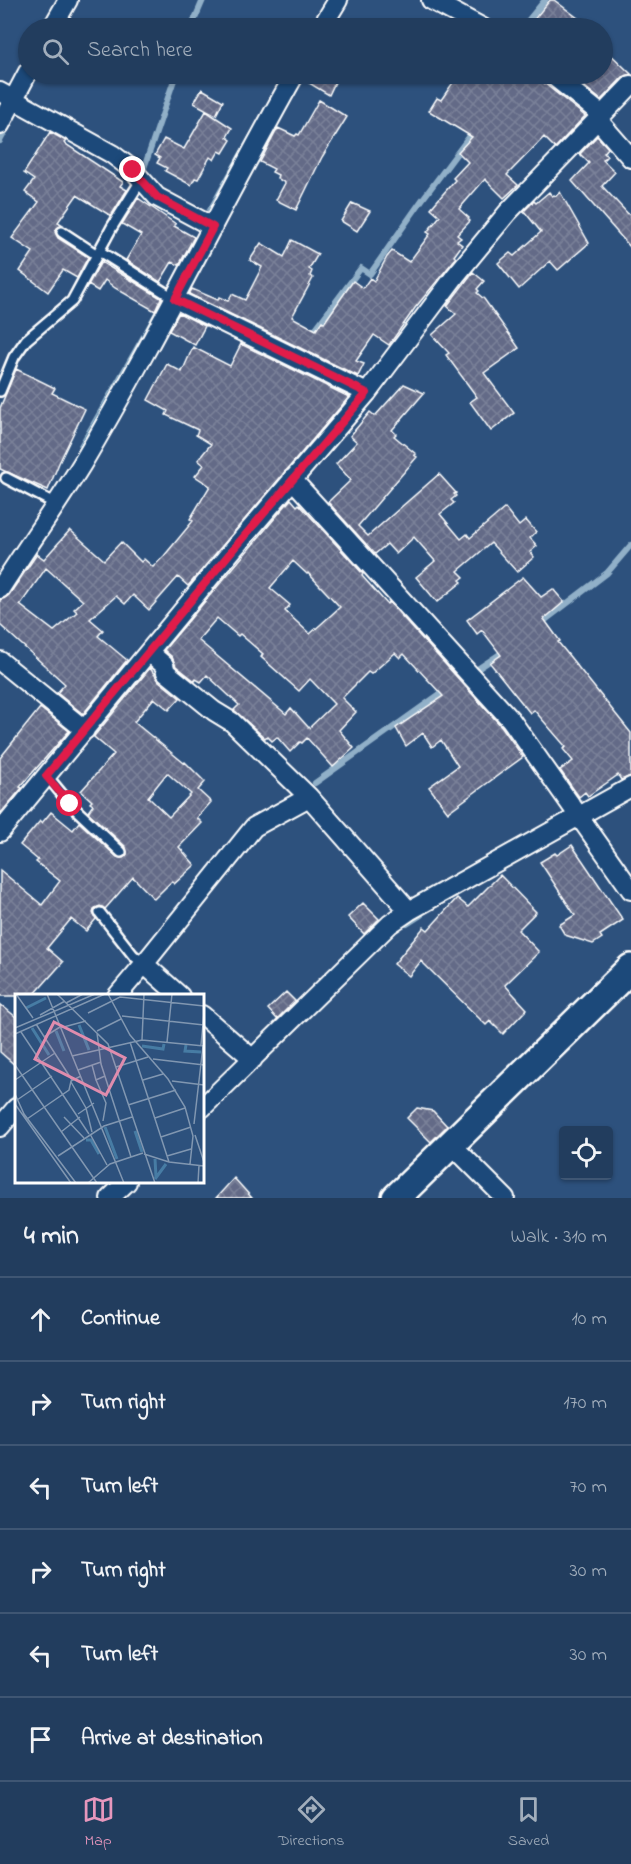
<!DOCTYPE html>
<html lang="en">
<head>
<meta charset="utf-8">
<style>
  body { margin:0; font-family:"Indie Flower",sans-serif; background:#2a4464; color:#f1f3f6 }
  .controls { position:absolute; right:18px; bottom:18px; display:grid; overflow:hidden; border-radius:6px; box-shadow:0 2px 4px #0004 }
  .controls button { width:54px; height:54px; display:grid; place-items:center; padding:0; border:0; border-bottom:2px solid #3f5673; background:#223d5e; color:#f1f3f6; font:30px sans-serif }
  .stop { position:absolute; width:18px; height:18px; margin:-14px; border:4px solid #e11d48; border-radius:50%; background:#fff }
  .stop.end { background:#e11d48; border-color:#fff; box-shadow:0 2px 6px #0008 }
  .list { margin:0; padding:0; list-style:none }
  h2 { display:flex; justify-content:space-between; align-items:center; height:78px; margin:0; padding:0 24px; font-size:26px }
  h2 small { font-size:20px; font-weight:400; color:#a2aebc }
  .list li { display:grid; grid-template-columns:39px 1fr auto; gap:18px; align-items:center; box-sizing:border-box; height:84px; padding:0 24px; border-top:2px solid #3f5673 }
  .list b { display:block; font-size:22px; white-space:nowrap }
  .list em { font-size:20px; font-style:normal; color:#a2aebc }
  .icon { flex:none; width:33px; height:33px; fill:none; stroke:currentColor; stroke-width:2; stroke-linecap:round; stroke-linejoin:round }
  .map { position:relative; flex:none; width:631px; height:1198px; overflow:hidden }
  .search { position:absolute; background:#223d5e; box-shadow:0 2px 4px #0004; left:18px; right:18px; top:18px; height:66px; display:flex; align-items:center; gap:15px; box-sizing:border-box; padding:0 21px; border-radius:33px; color:#a2aebc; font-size:22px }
  .sheet { height:582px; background:#223d5e }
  nav { display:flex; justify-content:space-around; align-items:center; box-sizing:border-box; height:84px; border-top:2px solid #3f5673; background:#223d5e; font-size:16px; color:#a2aebc }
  nav a { display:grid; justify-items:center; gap:3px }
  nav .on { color:#e797bd }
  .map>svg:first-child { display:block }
</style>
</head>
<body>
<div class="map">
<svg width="631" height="1198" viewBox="0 0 631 1198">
  <defs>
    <pattern id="water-ripples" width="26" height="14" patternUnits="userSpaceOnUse" patternTransform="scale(1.5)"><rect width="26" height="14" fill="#477ca4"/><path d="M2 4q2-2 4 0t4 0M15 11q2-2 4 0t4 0" fill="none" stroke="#4a6478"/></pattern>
    <pattern id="building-cross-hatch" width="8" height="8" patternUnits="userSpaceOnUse" patternTransform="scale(1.5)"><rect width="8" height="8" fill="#636b87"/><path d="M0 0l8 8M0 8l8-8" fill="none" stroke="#7a8199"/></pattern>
  </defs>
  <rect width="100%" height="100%" fill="#2d517d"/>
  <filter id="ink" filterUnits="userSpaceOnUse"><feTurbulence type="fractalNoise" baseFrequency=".0167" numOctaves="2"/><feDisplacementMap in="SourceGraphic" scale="12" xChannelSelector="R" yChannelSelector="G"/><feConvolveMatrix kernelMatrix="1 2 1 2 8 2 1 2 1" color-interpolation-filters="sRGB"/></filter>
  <g filter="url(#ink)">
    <path fill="url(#water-ripples)" stroke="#91b0c8" stroke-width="1.5" d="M284,74H291L83,448L79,445L146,328L199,231L207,211Z"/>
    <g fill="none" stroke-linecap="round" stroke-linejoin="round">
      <path stroke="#91b0c8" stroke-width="6" d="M191,28L203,0
        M522,28L545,0
        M0,141L8,126
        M143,171L176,74
        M310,336L361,268L370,274L422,200L475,129
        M540,624L607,573L631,545
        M479,668L506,650
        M315,783L447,689
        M407,924L421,915
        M9,1105L16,1097"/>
    </g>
    <path fill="url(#building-cross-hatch)" stroke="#fff" stroke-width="1.5" fill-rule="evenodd" d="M550,0H554L591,28H527Z
      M603,47L631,74L623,77L601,100L575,79L578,75L587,83L596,74H603Z
      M306,74H323L336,80L329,95L304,80Z
      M459,74H540L544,83L585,116L555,148L544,137L507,175L518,185L504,198L485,179L459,209L469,218L468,219L470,221L457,235L461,238L457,241L462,245L454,256L456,258L415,308L389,345L374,335L356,361L364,364L358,376L189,294L192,289L218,300L219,297L228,301L232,294L245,300L262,267L250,260L261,243L284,257L292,240L318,254L309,269L312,271L310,276L313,278L292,317L316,330L322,321L324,323L353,281L363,288L370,278L374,281L387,257L392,251L409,262L430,234L427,232L440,216L431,208L455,180L453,178L468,162L458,152L472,137L429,111L437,98L441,100Z
      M202,89L223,101L216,115L194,103Z
      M319,100L347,117L322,157L296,210L276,200L285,183L277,178L278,175L272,172L274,169L260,162L278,128L295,136L297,134L299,135Z
      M206,111L232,128L227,137L231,140L223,153L219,151L214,160L210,157L198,179L195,178L191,185L165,171L167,168L157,163L160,158L155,155L164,139L184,149Z
      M50,132L66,141L64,143L123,182L120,186L127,190L111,216L77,195L58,222L63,225L57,228L55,232L58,238L88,257L77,278L63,270L48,292L20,271L33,252L12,238L39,202L25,192L34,180L24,173Z
      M597,136L608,148L604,153L607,156L603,160L615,172L602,186L631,217V248L572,181L589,163L580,154Z
      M549,192L552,196L554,195L556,196L560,192L589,243L558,270L550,261L519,289L498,263L510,253L514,256L541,232L524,211L534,201L536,203Z
      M138,198L176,224L174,226L194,237L179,265L172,262L160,282L126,260L141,235L122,224Z
      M352,203L370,211L357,231L341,221Z
      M101,262L161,298L155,311L115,288L105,280L98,291L88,285Z
      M473,272L484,281L477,289L479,291L477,293L484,299L519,348L484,373L514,413L491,431L470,402L477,397L446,355L449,353L432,335L456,314L447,306Z
      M179,313L205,326L195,345L169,331Z
      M241,344L349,397L188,586L178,577L149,610L133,595L125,604L116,596L90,619L103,630L98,636L127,660L83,714L57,693L65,684L0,625V600L9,595L37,554L44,559L70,530L104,560L121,542L141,562L144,559L153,567L164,556L193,521L190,519L210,486L195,476L204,465L198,460L211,444L196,435L198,430L166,415L168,411L148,400L167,364L182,372L193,347L230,366ZM46,568L83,601L74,609L77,612L54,631L20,605Z
      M16,369L55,388L52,393L85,409L59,463L48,490L0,469V408Z
      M404,384L424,393L392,430L396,434L394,436L416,454L414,455L417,457L358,526L368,536L439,474L456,493L454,494L456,496L451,500L454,503L440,514L461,539L467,534L470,538L505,508L519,526L526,520L536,532L530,538L537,546L530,552L534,557L517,572L491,543L458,571L464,577L460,580L462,582L437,602L416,577L435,561L414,537L396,554L387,544L375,554L328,502L351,480L336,464L357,442L350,436L370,412L375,416Z
      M291,499L297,506L299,504L363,574L362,576L387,604L389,602L502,727L523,757L448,812L429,787L458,766L441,740L432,747L423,733L406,746L396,728L443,696L404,654L400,658L395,653L371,674L368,672L342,698L356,712L339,730L354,748L333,767L307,738L302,743L300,742L290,752L277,737L272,741L267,736L265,738L234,710L239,705L207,675L201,682L196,679L195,681L176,666L172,657L164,650ZM293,561L307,574L308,573L340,607L310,634L285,611L290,605L270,588ZM217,618L238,636L240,634L263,654L261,657L299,691L310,679L334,704L309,728L291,708L286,714L198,640Z
      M523,577L541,597L553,589L564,602L544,619L560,641L558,642L631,733V776L621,780L618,775L588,796L585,792L579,797L560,770L573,761L563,749L566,747L534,710L530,713L490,663L501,655L482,630L477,634L467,620Z
      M150,668L159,681L180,698L169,710L154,698L134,722L184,763L185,762L205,782L198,790L211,802L197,818L202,823L179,847L195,865L174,884L172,881L154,899L133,877L105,909L100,906L95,908L93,913L96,919L86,931L71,919L47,948L63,962L33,996H0V870L42,905L60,881L36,862L38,860L20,845L40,821L42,823L51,812L73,830L79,822L117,857L123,858L127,854L126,847L88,812L93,805L90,803L92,801L81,791L114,754L94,737L95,735ZM167,773L191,794L169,817L148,797Z
      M40,708L69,731L20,787L22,788L0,814V758Z
      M572,845L623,920L600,935L602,938L593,944L565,935L559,925L575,915L540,862L555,853L557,855Z
      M500,875L536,912L518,930L539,952L505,985L527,1009L503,1034L490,1021L486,1025L421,961L409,976L394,964L424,927L428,930L457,898L468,907Z
      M363,903L379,919L364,934L348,917Z
      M286,992L295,1001L277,1019L268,1009Z
      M0,1004L16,1017V1066L0,1052Z
      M417,1108L433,1111L447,1126L431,1142L407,1118Z
      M234,1178L252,1198H216Z"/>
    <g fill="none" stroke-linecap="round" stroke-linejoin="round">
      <g stroke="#fff" stroke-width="14">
        <path id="lane" d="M62,232L97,255
          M99,251L175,299
          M0,391L14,357L26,340L72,301L112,227L142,179
          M6,478L56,504
          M47,776L70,804L121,852
          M100,913L133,955L144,964"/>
      </g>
      <g stroke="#fff" stroke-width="22">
        <path id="street" d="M431,0L483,28
          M52,28L68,0
          M321,28L338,0
          M551,74L602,115
          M0,92L112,154L133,170L157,197L213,227
          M597,119L631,158
          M0,125L28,72
          M175,299L367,393
          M292,479L511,720L631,890
          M0,589C27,547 56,506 82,464C158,336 222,203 295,74
          M149,652L164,665L166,672L214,711L232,722L309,797L409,911
          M0,661L85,730
          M0,832L235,547L367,393L456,275L508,212L631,85
          M117,996L144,964
          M180,996L144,964L254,827L309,797
          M202,1015L253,1059
          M202,1108L390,924L409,911L631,787
          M0,1127L16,1108
          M451,1144L505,1198
          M110,1198L127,1182"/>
      </g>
      <g stroke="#fff" stroke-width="32">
        <path id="secondary" d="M396,1198L631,968"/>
      </g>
      <use href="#lane" stroke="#1f4a7a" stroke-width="9"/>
      <use href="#street" stroke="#1f4a7a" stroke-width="18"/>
      <use href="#secondary" stroke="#1f4a7a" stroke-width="27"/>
    </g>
  </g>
  <g fill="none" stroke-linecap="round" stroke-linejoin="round" filter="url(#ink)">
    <path stroke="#e11d48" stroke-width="8" d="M70,804L46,776L235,547L367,393L175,299L213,227L157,197L133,170"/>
  </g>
  <g transform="translate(15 994)">
    <rect width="189" height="189" fill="#2d517d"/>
    <path fill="none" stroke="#477ca4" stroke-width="3" d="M11,14L31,4M64,31L74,56M17,34L34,61M41,37L49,57M171,51L170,57L186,58M127,52L148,55L149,50M90,133L102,165M120,137L127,158M71,146H76L84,160M140,165L141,183M140,185L151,170"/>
    <path fill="none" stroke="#8197b1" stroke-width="1.5" d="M1,0L18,24M32,0L109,189M42,0L93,50L140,189M93,0L115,41L153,85L170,113L178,142L175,170M51,9L68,0M73,19L105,3L189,12M25,21L50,7M107,22L189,31M21,30L57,86M0,34L80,0M45,34L71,27M82,37L106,25M6,38L74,140M82,39L86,70L116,163M0,40L90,0M29,43L45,33M127,46L129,0M115,48L154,168M152,48L157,0M186,51L189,19M57,62L127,46L189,52M138,65L189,71M0,71L82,189M77,71L81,86L90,82M101,73L133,63M63,76L86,68M0,86L40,59M81,86L91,109L88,127M128,86L148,80M157,87L189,91M56,88L71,114L77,138M0,100L9,120L61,189M2,106L37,82M0,110L56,189M113,111L161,96M63,120L79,109M49,123L69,144M140,124L170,114M12,125L54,96L56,87L66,82M179,130L188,52M46,138L65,123M75,140L92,171M180,141L189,168M146,143L176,133M129,160L154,168L189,172M43,162L89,132L117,123M152,162L176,155M73,189L95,170L128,159M183,189L184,171"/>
    <path fill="#e08cad" fill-opacity="0.15" stroke="#e08cad" stroke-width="3" d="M39,28L110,64L91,101L20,65Z"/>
    <rect width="189" height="189" fill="none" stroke="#fff" stroke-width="3"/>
  </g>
</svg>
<div class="controls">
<button><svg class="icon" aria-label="locate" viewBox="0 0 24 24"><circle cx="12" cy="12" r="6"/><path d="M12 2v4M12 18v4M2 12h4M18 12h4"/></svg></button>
</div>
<div class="stop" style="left:70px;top:804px"></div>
<div class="stop end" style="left:133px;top:170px"></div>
<div class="search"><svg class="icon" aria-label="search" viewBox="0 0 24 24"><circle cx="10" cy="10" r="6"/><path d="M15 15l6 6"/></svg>Search here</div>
</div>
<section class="sheet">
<h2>4 min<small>Walk · 310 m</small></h2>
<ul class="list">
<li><svg class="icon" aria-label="ahead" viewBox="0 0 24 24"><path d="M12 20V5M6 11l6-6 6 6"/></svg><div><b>Continue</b></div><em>10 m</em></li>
<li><svg class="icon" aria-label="right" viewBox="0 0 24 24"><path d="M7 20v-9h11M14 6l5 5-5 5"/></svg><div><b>Turn right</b></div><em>170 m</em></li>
<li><svg class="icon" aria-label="left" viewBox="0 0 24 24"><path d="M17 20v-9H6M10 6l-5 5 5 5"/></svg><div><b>Turn left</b></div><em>70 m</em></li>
<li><svg class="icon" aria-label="right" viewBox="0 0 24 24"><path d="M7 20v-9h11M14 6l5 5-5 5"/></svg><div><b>Turn right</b></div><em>30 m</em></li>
<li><svg class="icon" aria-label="left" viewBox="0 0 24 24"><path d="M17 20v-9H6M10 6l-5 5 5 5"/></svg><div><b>Turn left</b></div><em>30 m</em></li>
<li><svg class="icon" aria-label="arrive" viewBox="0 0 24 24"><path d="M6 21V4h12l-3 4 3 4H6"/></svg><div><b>Arrive at destination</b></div></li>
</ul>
</section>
<nav>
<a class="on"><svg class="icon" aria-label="map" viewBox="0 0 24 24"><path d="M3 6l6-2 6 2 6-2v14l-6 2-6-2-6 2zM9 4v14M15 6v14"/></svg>Map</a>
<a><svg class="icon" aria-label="directions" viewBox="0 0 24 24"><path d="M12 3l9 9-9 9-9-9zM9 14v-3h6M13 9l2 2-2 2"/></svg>Directions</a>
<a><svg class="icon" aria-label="saved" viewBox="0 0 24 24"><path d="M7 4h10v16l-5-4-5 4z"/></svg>Saved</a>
</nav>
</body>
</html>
